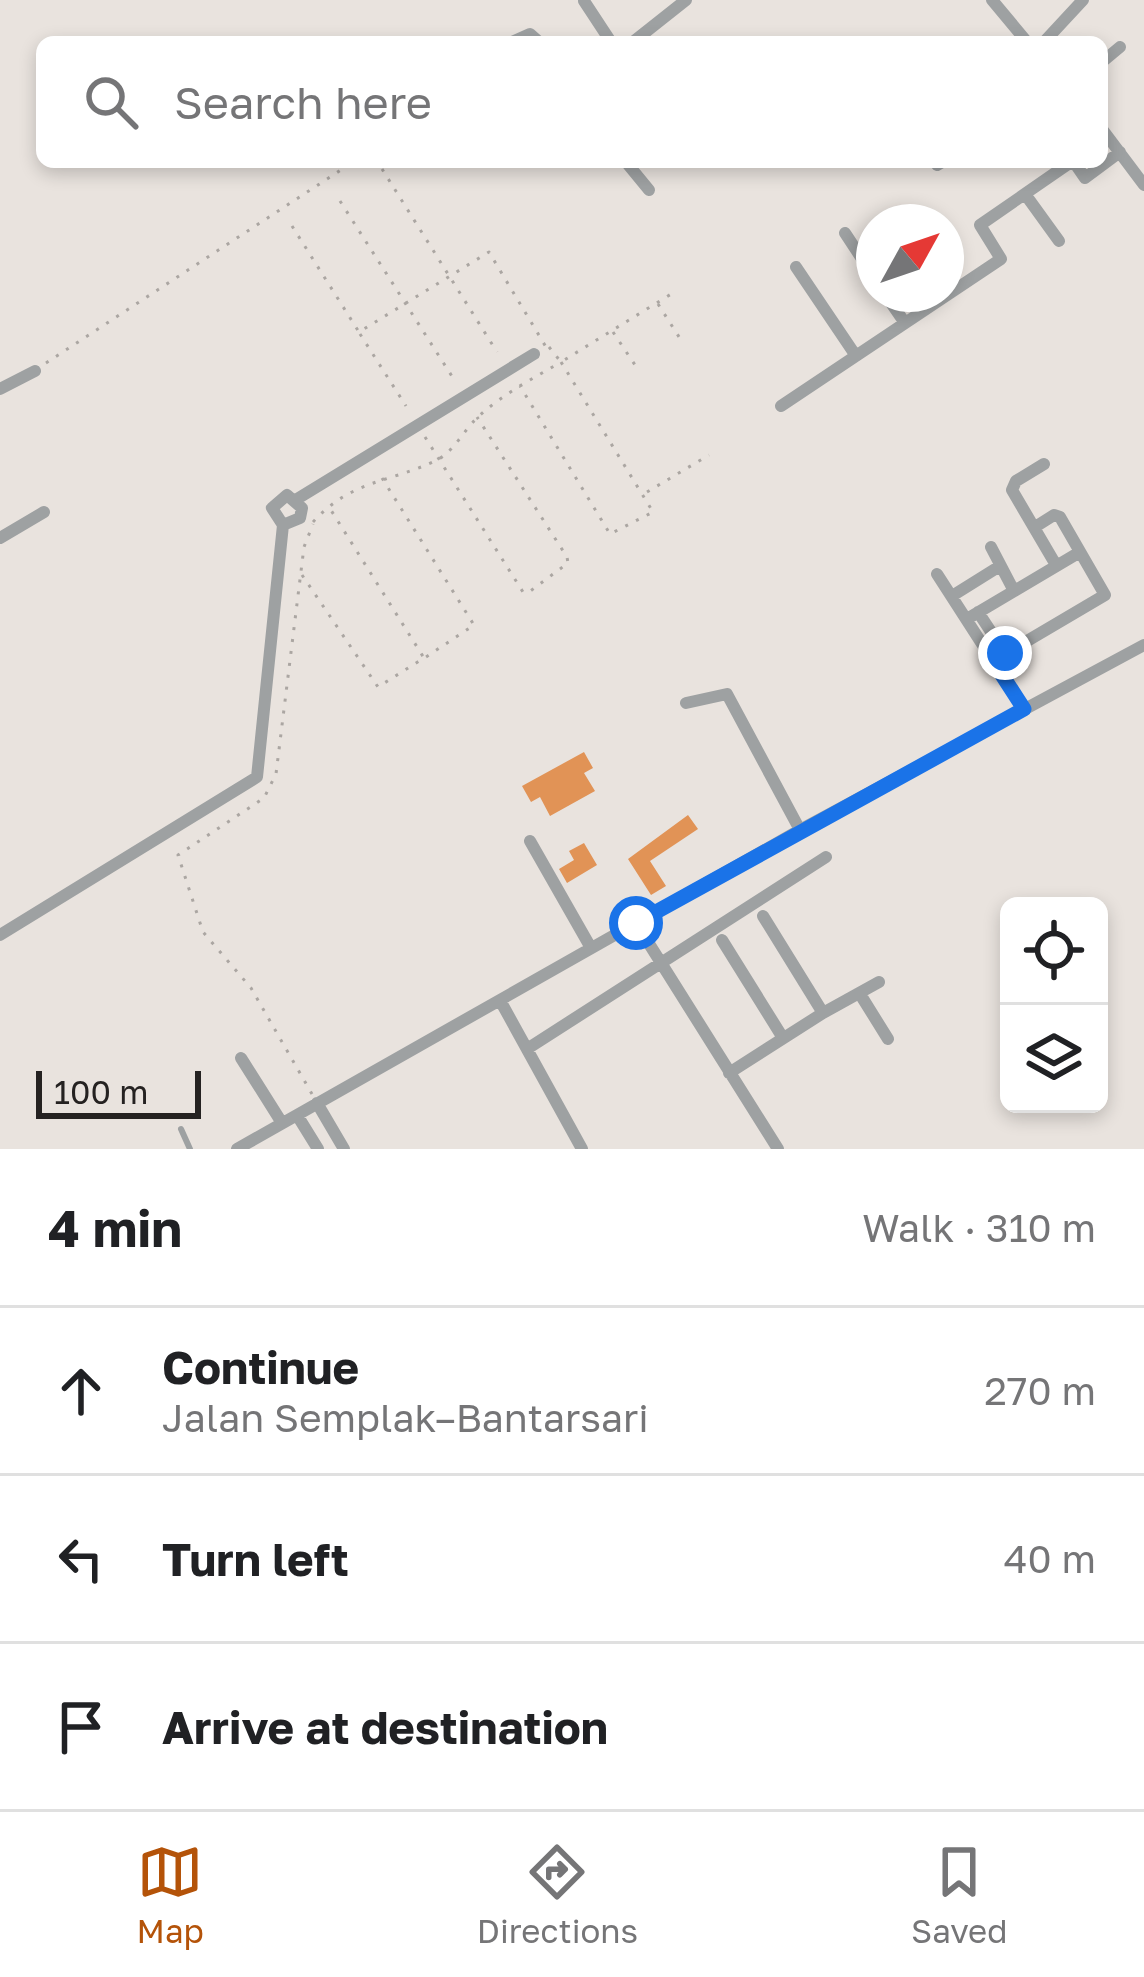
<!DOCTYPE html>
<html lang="en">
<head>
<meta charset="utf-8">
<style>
  body { margin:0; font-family:"Golos Text",sans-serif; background:#f2f2f2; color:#202124 }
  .controls { position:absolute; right:36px; bottom:36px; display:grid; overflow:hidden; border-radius:18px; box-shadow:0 6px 18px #0003 }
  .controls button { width:108px; height:108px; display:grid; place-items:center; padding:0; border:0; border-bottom:3px solid #e0e0e0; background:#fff; color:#202124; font:60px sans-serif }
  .compass { position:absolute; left:856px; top:204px; width:108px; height:108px; border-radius:50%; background:#fff; box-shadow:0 6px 18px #0003; rotate:50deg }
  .scale { position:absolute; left:36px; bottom:30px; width:165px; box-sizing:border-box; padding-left:12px; border:6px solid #252221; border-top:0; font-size:33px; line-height:42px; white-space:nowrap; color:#252221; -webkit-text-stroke:9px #e9e3de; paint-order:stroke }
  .stop { position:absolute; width:36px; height:36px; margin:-27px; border:9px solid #1a73e8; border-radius:50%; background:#fff }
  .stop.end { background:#1a73e8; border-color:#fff; box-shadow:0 3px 12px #0008 }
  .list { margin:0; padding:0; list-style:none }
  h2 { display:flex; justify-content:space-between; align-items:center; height:156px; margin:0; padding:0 48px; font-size:51px }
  h2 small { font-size:39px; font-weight:400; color:#757577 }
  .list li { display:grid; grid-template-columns:78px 1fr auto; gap:36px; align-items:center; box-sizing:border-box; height:168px; padding:0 48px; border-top:3px solid #e0e0e0 }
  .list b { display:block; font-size:45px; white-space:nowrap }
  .list p { margin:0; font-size:39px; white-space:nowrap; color:#757577 }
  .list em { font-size:39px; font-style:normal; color:#757577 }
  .icon { flex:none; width:66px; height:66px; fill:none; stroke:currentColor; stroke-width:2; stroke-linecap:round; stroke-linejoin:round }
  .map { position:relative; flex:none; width:1144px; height:1149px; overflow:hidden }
  .search { position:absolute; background:#fff; box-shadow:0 6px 18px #0003; left:36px; right:36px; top:36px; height:132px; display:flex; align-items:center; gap:30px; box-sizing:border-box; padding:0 42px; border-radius:18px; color:#757577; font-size:45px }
  .sheet { height:660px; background:#fff }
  nav { display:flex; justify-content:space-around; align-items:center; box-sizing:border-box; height:168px; border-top:3px solid #e0e0e0; background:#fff; font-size:33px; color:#757577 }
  nav a { display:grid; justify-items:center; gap:6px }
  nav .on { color:#b45309 }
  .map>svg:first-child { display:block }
</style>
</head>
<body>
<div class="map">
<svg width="1144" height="1149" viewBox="0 0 1144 1149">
  <rect width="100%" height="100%" fill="#e9e3de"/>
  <path fill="#e19356" d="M584,752L593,768L584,773L595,791L550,816L540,797L531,802L522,786Z
    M688,815L698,829L650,861L666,886L651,895L628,859Z
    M584,843L597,865L567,883L559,869L574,860L569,851Z"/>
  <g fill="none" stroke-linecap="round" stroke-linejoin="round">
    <path stroke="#aba6a2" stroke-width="3" stroke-dasharray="3 9" stroke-linecap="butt" d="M382,169L497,352
      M340,201L455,381
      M292,226L359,332L489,252L546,347
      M658,304L681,340
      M613,332L637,368
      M360,334L406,406
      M549,347L561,362L676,291
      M46,363L353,162
      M425,437L523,592H529L568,563L567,557L477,417
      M382,478L474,625L426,657
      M647,492L709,455
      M313,522C352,479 390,483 437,460C453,452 463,432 475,420C499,396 532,379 561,362L653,512L610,534L520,386
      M302,575L378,687L424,658L329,507
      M312,1094L251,988L203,932L178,855L264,798L276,774L304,547L313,524"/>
    <path stroke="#9ea1a2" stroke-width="6" d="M181,1129L190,1149"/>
    <path stroke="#9ea1a2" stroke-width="12" d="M992,0L1027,42
      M584,1L611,42
      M512,42L530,34L539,42
      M633,42L686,0
      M1044,42L1083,0
      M1102,62L1120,47
      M1102,129L1144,185
      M626,162L649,190
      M1074,162L1085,178L1120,152
      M937,165L942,162
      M1025,194L1059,241
      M845,233L874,277
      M796,267L856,356
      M885,294L905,323
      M0,389L35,371
      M781,406L1001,259L980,225L1071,162
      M1044,464L1016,481L1012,490L1056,565
      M297,499L534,354
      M0,538L44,512
      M991,547L1014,591
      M937,574L1024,709
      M952,596L1000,566
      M978,612L1005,653
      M967,619L1080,552
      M993,661L1105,595L1060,517L1054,515L1035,527
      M686,703L727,694L800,830
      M530,841L591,948
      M636,923L778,1149
      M0,935L257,777L283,525L272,508L287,495L302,508L300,518L283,525
      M722,940L783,1038
      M860,994L888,1039
      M501,1002L582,1149
      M823,1013L879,982
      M527,1049L826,857
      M241,1058L282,1123
      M729,1073L823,1013L763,916
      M317,1103L344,1149
      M297,1115L318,1149
      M237,1149L800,830L1144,645"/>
  </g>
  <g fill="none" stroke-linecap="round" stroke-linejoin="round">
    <path stroke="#1a73e8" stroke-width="15" d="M636,923L1024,709L993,661L1005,653"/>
  </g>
</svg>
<div class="controls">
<button><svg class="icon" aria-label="locate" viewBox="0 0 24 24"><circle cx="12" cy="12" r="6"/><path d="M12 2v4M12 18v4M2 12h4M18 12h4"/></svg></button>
<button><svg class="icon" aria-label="layers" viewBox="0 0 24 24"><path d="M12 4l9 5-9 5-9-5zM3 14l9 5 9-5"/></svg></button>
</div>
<svg class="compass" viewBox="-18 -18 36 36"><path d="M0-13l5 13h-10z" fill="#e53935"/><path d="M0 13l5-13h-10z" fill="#757577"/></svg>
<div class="scale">100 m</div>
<div class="stop" style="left:636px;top:923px"></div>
<div class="stop end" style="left:1005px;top:653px"></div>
<div class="search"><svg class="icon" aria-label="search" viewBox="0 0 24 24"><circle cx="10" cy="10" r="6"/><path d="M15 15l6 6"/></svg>Search here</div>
</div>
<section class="sheet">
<h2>4 min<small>Walk · 310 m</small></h2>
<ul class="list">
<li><svg class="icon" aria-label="ahead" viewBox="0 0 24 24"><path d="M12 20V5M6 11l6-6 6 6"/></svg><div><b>Continue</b><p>Jalan Semplak–Bantarsari</p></div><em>270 m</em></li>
<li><svg class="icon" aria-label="left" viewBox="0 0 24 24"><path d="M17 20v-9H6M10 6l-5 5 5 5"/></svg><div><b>Turn left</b></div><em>40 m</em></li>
<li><svg class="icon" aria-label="arrive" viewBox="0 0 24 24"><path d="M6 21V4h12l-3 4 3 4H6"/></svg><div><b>Arrive at destination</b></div></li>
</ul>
</section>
<nav>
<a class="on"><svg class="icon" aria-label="map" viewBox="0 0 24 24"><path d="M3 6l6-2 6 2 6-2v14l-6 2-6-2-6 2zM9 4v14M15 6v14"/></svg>Map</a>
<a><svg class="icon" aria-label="directions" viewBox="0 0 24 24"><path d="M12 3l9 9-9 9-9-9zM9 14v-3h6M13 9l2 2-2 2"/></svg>Directions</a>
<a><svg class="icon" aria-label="saved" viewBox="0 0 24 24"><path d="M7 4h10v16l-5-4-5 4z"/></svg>Saved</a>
</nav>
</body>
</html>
